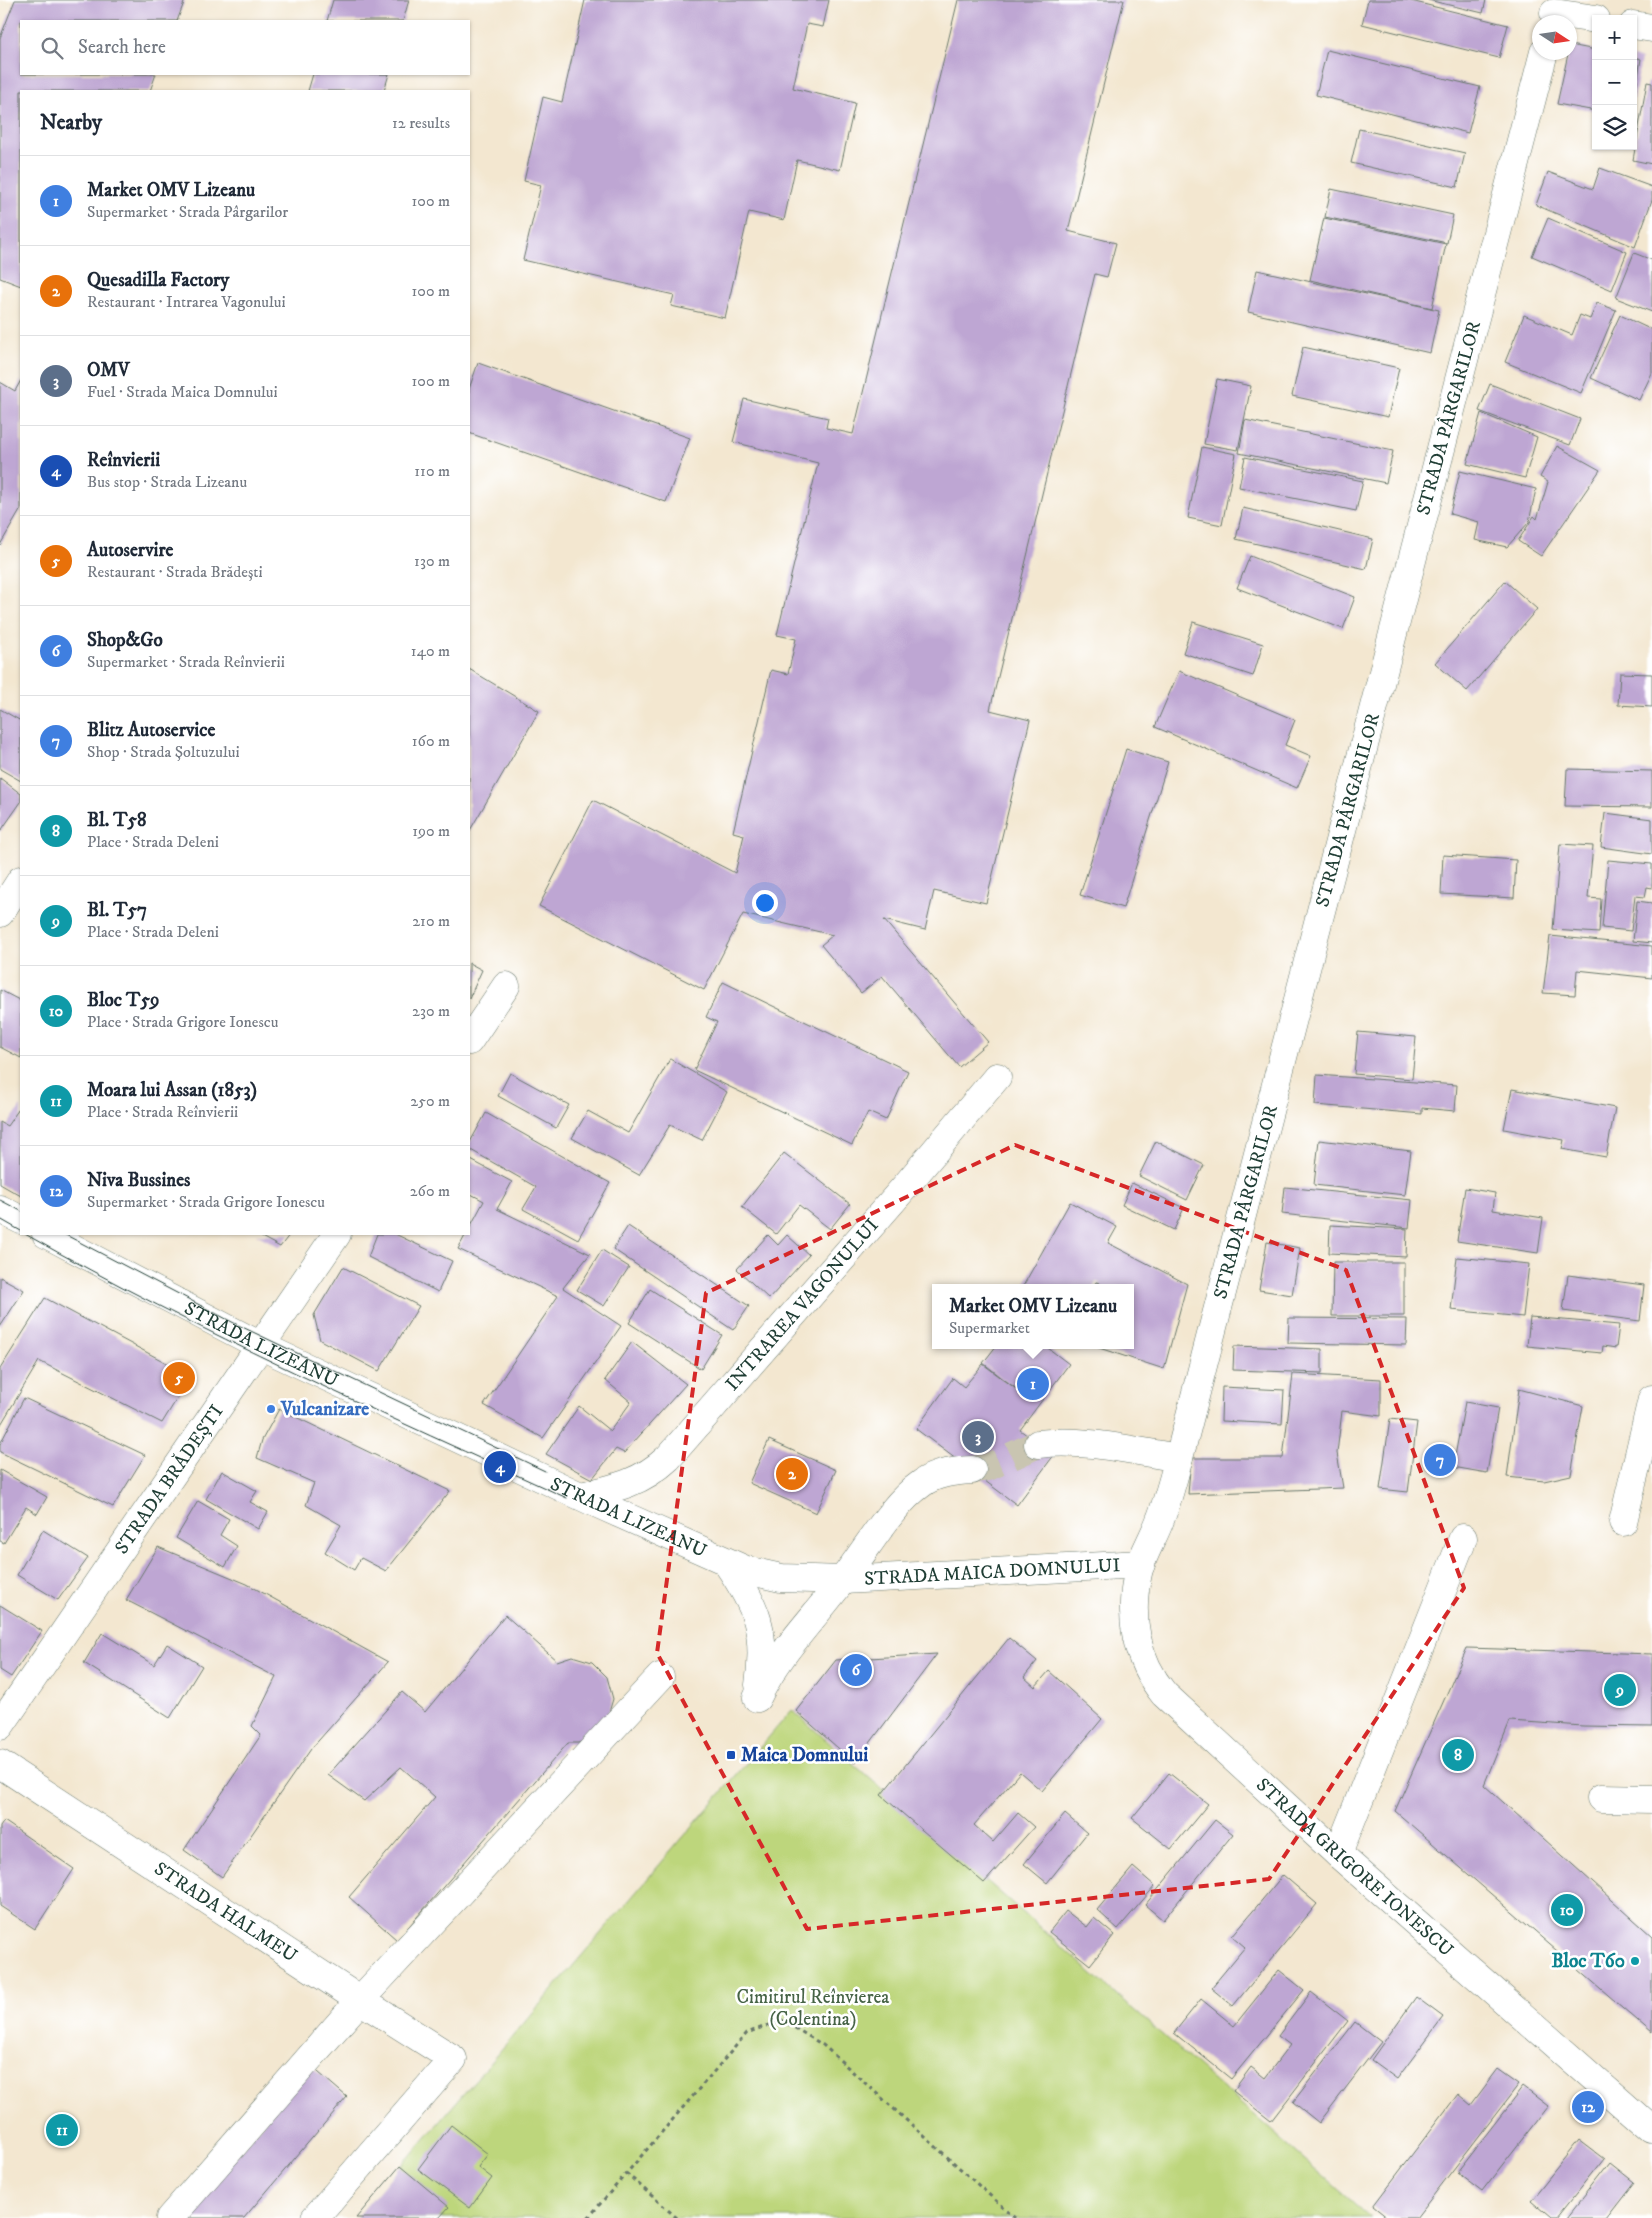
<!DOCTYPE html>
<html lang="en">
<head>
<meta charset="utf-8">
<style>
  body { margin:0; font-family:"IM FELL DW Pica",serif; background:#f2f2f3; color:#1f2937 }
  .controls { position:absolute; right:15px; top:15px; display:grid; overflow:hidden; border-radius:0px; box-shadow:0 1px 4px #0004 }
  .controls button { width:45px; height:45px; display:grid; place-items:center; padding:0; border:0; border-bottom:1px solid #e0e1e3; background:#fff; color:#1f2937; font:25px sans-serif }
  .compass { position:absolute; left:1532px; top:15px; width:45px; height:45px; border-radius:50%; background:#fff; box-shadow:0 1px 4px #0004; rotate:102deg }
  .you { position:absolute; left:764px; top:902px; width:18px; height:18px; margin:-12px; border:4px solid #fff; border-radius:50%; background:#1a73e8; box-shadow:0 0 0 8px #1a73e833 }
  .badge { display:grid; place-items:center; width:32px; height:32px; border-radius:50%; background:#b5179e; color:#fff; font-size:16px; font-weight:700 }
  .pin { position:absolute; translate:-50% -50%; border:2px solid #fff; box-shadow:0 1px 5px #0006 }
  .popup { position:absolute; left:932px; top:1284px; width:202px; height:65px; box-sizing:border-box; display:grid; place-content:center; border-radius:0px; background:#fff; filter:drop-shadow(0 1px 4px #0005); font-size:16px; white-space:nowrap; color:#747a83 }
  .popup b { font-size:19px; color:#1f2937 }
  .popup::after { content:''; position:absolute; left:50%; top:100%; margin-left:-10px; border:10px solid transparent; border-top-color:#fff }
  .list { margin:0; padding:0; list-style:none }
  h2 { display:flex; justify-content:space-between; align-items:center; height:65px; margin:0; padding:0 20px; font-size:21px }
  h2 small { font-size:16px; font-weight:400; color:#747a83 }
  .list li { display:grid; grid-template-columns:32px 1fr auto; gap:15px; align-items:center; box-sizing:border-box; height:90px; padding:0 20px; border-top:1px solid #e0e1e3 }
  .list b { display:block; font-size:19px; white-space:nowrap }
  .list p { margin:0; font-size:16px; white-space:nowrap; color:#747a83 }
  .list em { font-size:16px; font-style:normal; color:#747a83 }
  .icon { flex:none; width:28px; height:28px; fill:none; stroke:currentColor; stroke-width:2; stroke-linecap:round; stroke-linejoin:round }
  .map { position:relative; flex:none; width:1652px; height:2218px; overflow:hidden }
  .search { position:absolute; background:#fff; box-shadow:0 1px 4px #0004; left:20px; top:20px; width:450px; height:55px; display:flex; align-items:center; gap:12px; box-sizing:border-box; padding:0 18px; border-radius:0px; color:#747a83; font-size:19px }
  .panel { position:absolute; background:#fff; box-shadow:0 1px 4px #0004; left:20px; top:90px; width:450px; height:1145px; border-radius:0px }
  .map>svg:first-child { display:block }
</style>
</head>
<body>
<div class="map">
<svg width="1652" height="2218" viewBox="0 0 1652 2218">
  <rect width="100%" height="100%" fill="#fff"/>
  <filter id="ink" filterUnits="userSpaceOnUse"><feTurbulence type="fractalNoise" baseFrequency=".02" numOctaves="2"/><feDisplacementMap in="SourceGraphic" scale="10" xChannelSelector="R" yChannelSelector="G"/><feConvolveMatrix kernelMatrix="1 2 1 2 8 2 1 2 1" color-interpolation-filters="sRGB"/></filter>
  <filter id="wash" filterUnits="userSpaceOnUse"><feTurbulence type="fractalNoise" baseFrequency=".0096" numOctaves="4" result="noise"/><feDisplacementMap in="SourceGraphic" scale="20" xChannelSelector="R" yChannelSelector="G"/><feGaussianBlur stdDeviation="1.12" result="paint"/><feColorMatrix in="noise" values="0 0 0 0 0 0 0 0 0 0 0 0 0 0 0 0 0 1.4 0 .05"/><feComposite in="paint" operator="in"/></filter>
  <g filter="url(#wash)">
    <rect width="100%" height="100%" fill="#f3e7d0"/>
    <path fill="#bdd67b" stroke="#6e8a58" d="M792,1710L1371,2218H357Z"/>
    <g id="blocks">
      <path fill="#bea6d3" d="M15,0H185L177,21H21V74H156L150,91H21V286L0,278V38Z
        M333,0H409L403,21H327Z
        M585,0H829L823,27L807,24L793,88L855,103L840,170L797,160L784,220L749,212L725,318L671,306L674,295L523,260L541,185L524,181L543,97L562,102Z
        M958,0H1124L1068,231L1116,243L1107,277L1095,274L990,710L1030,720L986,903L934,891L925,930L884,920L988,1042L959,1067L882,976L861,993L821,945L833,935L743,914L704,990L539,906L593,800L735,873L744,835L733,832L771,670L788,674L796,639L777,635L818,463L733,442L744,399L828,418L826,428L853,434Z
        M1368,0H1407L1508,25L1499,58L1362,24Z
        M1428,0H1486L1483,13Z
        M1570,45L1596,50V111L1557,104Z
        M1327,50L1480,87L1468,133L1316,95Z
        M1633,57L1641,59L1634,99H1633Z
        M313,74H389L384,91H308Z
        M1647,82L1652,83V164L1633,160Z
        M1359,129L1465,153L1457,187L1351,163Z
        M1600,168L1652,187V200L1635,247L1536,205L1548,172L1593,189Z
        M1331,189L1453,215L1447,243L1325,217Z
        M1324,218L1446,244L1432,308L1310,280Z
        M1548,218L1627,252L1612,290L1532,256Z
        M1634,253L1652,260V312L1616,298Z
        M1257,270L1439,310L1430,353L1248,312Z
        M1597,303L1616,310L1581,393L1505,362L1524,315L1572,335L1580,315L1590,319Z
        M1620,315L1652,330V373L1639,400L1591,378Z
        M1303,347L1399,368L1388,417L1292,396Z
        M478,363L690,438L666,502L469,433V389Z
        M1217,379L1251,386L1238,450L1204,444Z
        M21,380V509L0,545V382L15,391Z
        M1490,384L1580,419L1570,445L1479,411Z
        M1481,413L1537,437L1525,478L1467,464Z
        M1245,420L1393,451L1386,483L1239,453Z
        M1557,446L1600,470L1541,556L1518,541L1534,516L1537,519L1548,482L1540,477Z
        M1202,447L1236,454L1222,525L1188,518Z
        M1245,457L1363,481L1356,511L1239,487Z
        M1460,471L1536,489L1529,522L1507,547L1475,540L1479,522L1450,514Z
        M1243,508L1373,539L1366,569L1236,539Z
        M1250,556L1355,597L1343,629L1237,588Z
        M1505,581L1537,609L1467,691L1435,663Z
        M1193,622L1263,644L1253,676L1183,653Z
        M469,669L539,711L469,832Z
        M1179,671L1295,720L1285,745L1311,756L1297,788L1155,727Z
        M1620,673L1652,674V707L1618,705Z
        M0,709L21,721V781L0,769Z
        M1126,749L1168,762L1123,908L1080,895Z
        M1567,769L1652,771V807L1565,806Z
        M0,778L21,794V802L0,832Z
        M1605,813L1652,819V854L1601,847Z
        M1560,844L1593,846L1588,898L1601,899L1599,933L1553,930Z
        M1443,855L1516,860L1514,898L1441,894Z
        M1608,860L1652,864V888L1647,887L1645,897L1635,896L1631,931L1602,928Z
        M1637,901L1652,903V943L1633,941Z
        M1550,936L1652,946V978L1577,970L1575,995L1543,993Z
        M469,963L482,970L469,999Z
        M723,982L908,1071L886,1120L868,1112L852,1145L694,1070L717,1022L706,1017Z
        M0,990L21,1001V1058L0,1047Z
        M1358,1032L1416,1037L1412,1079L1354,1074Z
        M670,1059L727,1092L702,1140L670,1125L639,1175L572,1138L588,1111L628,1133Z
        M510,1073L569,1105L556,1128L498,1096Z
        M1317,1075L1457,1085L1455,1111L1422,1108V1114L1315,1105Z
        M1512,1089L1615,1108L1606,1157L1562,1149L1564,1140L1504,1129Z
        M21,1106V1196L0,1184V1122L7,1126Z
        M486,1113L610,1183L578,1239L523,1209L536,1187L469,1149V1144Z
        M1319,1140L1411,1151L1405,1195L1314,1185Z
        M1156,1141L1204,1165L1187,1200L1139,1176Z
        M784,1153L850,1204L830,1229L799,1205L776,1234L742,1207Z
        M469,1159L512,1182L497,1209L590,1254L563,1288L621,1326L543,1438L484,1405L558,1296L458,1249L466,1234H469V1229L484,1201L469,1193Z
        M1132,1183L1184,1208L1174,1230L1122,1205Z
        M1285,1187L1412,1200L1409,1228L1282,1214Z
        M1465,1188L1495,1193L1493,1210L1543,1218L1538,1253L1457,1241Z
        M1070,1202L1117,1227L1108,1243L1187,1284L1164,1369L1093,1346L1130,1345V1288H1098L1100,1283L1096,1282L1093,1288H1022Z
        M1330,1225L1407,1229L1406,1257L1329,1253Z
        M628,1226L749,1306L733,1330L613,1249Z
        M256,1234H290L280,1247Z
        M377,1234H395L452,1261L438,1292L368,1257Z
        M768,1235L778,1245L787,1235L809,1255L769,1299L737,1269Z
        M1267,1242L1300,1248L1292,1295L1259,1290Z
        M602,1250L629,1267L604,1306L577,1290Z
        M1457,1257L1529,1264L1523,1317L1451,1310Z
        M1333,1262H1404V1316H1332Z
        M343,1267L419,1306L379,1371L320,1340L314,1315Z
        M1568,1275L1644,1285L1640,1321L1563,1311Z
        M0,1277L24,1290L0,1327Z
        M650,1289L722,1335L701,1369L629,1323Z
        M45,1298L191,1376L162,1423L39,1361L0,1426V1369Z
        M1530,1317L1619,1325L1616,1348L1603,1346L1602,1353L1527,1346Z
        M1289,1318L1407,1319L1406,1345L1288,1343Z
        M632,1342L686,1384L624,1453L616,1449L592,1479L546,1454L579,1406L610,1431L631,1402L605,1380Z
        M997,1345H1044L1069,1364L1020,1430L1054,1455L1017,1505L916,1429L953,1378L964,1387L983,1364L1032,1401L983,1363Z
        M1234,1346L1322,1349V1373L1233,1370Z
        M1293,1374L1381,1379V1416L1342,1411L1337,1453L1343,1488L1188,1494L1191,1458H1283Z
        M1222,1387L1284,1390L1282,1424L1221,1421Z
        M1519,1389L1583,1406L1571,1475L1544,1481L1507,1477Z
        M24,1398L145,1455L113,1507L0,1452V1444Z
        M1465,1402L1498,1408L1487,1473L1453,1467Z
        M279,1409L450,1491L386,1571L361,1558L354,1570L325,1552L341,1525L306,1505L314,1483L257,1458L262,1440Z
        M1390,1419L1417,1422L1408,1492L1380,1489Z
        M769,1440L836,1470L816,1513L749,1483Z
        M0,1470L47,1497L37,1514L26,1507L4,1543L0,1541Z
        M222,1471L257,1491L250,1502L268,1512L258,1529L206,1499Z
        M198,1501L229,1519L220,1535L237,1546L225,1567L176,1538Z
        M43,1530L88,1558L58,1600L17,1575Z
        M158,1547L247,1584L388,1662L311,1749L222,1877L184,1850L261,1735L252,1726L276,1677L126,1600Z
        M0,1605L42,1631L11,1677L0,1670Z
        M505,1615L557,1661L572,1656L592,1662L607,1677L613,1699L606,1722L593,1736L578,1743H568L397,1940L349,1897L435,1797L401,1767L364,1801L328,1775L402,1692L425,1712Z
        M102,1633L154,1665L167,1644L202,1666L170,1718L84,1663Z
        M1009,1638L1037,1661L1024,1677L1035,1687L1049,1671L1102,1719L1042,1791L1020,1772L974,1825L993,1842L1018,1813L1034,1827L984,1883L881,1795Z
        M1467,1648L1652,1654V1727L1583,1726L1510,1721L1484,1785L1652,1936V2033L1395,1811Z
        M937,1654L855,1763L796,1711L836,1660Z
        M1169,1773L1208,1804L1171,1849L1132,1818Z
        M1065,1814L1087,1833L1047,1883L1024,1864Z
        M1215,1820L1233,1834L1163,1920L1145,1905Z
        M4,1821L74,1869L35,1929L0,1906V1827Z
        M1133,1867L1155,1886L1118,1929L1097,1910Z
        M1283,1875L1317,1904L1233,2006L1211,1988L1245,1947L1232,1936Z
        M1066,1911L1087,1927L1094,1918L1114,1935L1090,1965L1049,1932Z
        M1279,1970L1304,1990L1231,2079L1174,2033L1201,1999L1234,2026Z
        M1311,1992L1348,2021L1271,2121L1233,2091L1251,2067L1265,2078L1290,2045L1278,2036Z
        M1416,1997L1443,2017L1397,2079L1371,2060Z
        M1355,2022L1381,2042L1319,2123L1293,2102Z
        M311,2066L347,2097L244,2218H183Z
        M1498,2069L1519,2084L1416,2218H1388L1373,2206L1458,2094L1471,2105Z
        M1523,2087L1548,2106L1482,2191L1457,2172Z
        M451,2125L488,2154L478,2167L492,2178L470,2208L418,2169Z
        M1579,2140L1604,2159L1557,2218H1552L1531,2200Z
        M1610,2163L1634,2182L1606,2218H1567Z
        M400,2166L449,2207L439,2218H356Z"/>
    </g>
  </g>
  <g filter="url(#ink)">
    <use href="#blocks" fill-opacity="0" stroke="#69786b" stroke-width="1"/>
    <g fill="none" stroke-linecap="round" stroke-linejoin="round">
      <path stroke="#c9c5b1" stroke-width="28" stroke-dasharray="28 14" stroke-linecap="butt" d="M972,1470L988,1467L1038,1444"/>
      <g stroke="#69786b" stroke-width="29">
        <g id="minor">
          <path d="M1554,13L1596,19"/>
          <path d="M1633,25L1652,28"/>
          <path id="s1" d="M1544,52L1179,1458C1173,1479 1168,1500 1160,1520C1154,1537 1142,1555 1138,1573C1128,1617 1136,1660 1164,1694L1338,1854L1652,2130"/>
          <path d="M0,913L21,880"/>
          <path d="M469,1041L506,986"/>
          <path d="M0,1209L21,1220"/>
          <path id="s2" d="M46,1234L259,1345L591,1501L746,1570L781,1578L843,1580L1141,1564"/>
          <path d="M1038,1444C1085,1438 1133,1451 1179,1458"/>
          <path id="s3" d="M581,1496C616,1488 641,1483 668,1458L903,1189L997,1077"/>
          <path d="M1623,1522L1652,1399"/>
          <path d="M727,1563C757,1607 767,1631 759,1685"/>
          <path d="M757,1698C780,1650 813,1620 844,1578C867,1549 891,1505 921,1484C935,1473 954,1471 972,1470"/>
          <path id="s4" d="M0,1726L337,1234"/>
          <path id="s5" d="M0,1764L360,2000L453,2059L315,2218"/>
          <path d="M1601,1798L1652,1799"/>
          <path d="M1338,1854L1463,1538"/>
          <path d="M170,2218L360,2000L660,1677"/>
        </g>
      </g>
      <path stroke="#69786b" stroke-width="3" stroke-dasharray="4 4" stroke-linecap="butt" d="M626,2173L677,2218
        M588,2218L747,2033L782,2020L823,2045L1015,2218"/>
      <use href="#minor" stroke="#fff" stroke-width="28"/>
      <path stroke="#1f3d34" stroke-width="1" d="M0,1200L21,1211
        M0,1219L21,1231
        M25,1234C200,1333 385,1415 567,1498
        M64,1234L236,1324L545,1471"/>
    </g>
  </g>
  <path fill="none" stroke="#d62828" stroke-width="4" stroke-dasharray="10 6" stroke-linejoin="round" d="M1015,1145L1346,1270L1464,1588L1269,1879L807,1929L657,1653L706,1293Z"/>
  <circle fill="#3f7fe0" stroke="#fff" stroke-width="2" cx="271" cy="1409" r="5"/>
  <rect fill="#1a4fb4" stroke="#fff" stroke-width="2" x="726" y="1750" width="10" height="10" rx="2.5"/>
  <circle fill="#0f9aa8" stroke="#fff" stroke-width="2" cx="1635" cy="1961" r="5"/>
  <g text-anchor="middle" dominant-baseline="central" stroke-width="5" stroke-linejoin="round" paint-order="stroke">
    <g font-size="19" fill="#1f3d34" stroke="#fff">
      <text transform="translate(1449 418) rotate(-75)">STRADA PÂRGARILOR</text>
      <text transform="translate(1348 810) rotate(-75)">STRADA PÂRGARILOR</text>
      <text transform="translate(1246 1202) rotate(-75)">STRADA PÂRGARILOR</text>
      <text stroke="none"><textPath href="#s3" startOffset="300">INTRAREA VAGONULUI</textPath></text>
      <text stroke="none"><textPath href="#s2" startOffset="242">STRADA LIZEANU</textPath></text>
      <text stroke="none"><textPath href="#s4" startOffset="299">STRADA BRĂDEȘTI</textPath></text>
      <text stroke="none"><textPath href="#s2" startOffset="648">STRADA LIZEANU</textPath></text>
      <text stroke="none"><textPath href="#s2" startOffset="1024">STRADA MAICA DOMNULUI</textPath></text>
      <text stroke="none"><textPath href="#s1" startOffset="1961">STRADA GRIGORE IONESCU</textPath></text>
      <text stroke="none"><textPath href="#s5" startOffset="270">STRADA HALMEU</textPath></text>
    </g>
    <g font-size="19" font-weight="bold" fill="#366cbe" stroke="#fff" text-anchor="start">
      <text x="281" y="1409">Vulcanizare</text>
    </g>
    <g font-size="19" font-weight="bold" fill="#164399" stroke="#fff" text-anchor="start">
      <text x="741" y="1755">Maica Domnului</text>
    </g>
    <g font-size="19" font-weight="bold" fill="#0d838f" stroke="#fff" text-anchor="end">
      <text x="1625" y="1961">Bloc T60</text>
    </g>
    <g font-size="19" fill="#466346" stroke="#fff">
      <text x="813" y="1997">Cimitirul Reînvierea<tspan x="813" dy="22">(Colentina)</tspan></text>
    </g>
  </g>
</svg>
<div class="controls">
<button>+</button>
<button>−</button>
<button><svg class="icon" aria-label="layers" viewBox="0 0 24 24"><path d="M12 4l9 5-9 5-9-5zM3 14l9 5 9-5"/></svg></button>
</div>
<svg class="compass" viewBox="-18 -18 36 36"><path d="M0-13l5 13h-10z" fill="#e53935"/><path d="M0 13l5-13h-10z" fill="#747a83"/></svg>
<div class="you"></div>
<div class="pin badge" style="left:1033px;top:1384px;background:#3f7fe0">1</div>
<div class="popup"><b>Market OMV Lizeanu</b>Supermarket</div>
<div class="pin badge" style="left:792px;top:1474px;background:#e8710a">2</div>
<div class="pin badge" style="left:978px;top:1437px;background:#5c6f8a">3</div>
<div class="pin badge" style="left:500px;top:1467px;background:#1a4fb4">4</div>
<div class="pin badge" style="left:179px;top:1378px;background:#e8710a">5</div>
<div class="pin badge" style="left:856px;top:1670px;background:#3f7fe0">6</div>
<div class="pin badge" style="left:1440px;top:1460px;background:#3f7fe0">7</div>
<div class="pin badge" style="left:1458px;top:1755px;background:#0f9aa8">8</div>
<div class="pin badge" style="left:1620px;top:1690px;background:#0f9aa8">9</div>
<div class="pin badge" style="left:1567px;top:1910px;background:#0f9aa8">10</div>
<div class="pin badge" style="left:62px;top:2130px;background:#0f9aa8">11</div>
<div class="pin badge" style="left:1588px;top:2107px;background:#3f7fe0">12</div>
<div class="search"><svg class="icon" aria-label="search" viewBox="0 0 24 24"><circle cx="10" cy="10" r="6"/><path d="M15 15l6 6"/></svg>Search here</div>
<section class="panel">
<h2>Nearby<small>12 results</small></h2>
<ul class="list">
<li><span class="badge" style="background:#3f7fe0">1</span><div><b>Market OMV Lizeanu</b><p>Supermarket · Strada Pârgarilor</p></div><em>100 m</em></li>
<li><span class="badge" style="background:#e8710a">2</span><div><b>Quesadilla Factory</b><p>Restaurant · Intrarea Vagonului</p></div><em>100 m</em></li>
<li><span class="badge" style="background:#5c6f8a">3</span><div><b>OMV</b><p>Fuel · Strada Maica Domnului</p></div><em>100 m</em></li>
<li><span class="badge" style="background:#1a4fb4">4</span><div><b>Reînvierii</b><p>Bus stop · Strada Lizeanu</p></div><em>110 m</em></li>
<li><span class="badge" style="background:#e8710a">5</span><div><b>Autoservire</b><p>Restaurant · Strada Brădești</p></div><em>130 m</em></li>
<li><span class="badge" style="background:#3f7fe0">6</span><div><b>Shop&amp;Go</b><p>Supermarket · Strada Reînvierii</p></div><em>140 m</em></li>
<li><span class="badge" style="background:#3f7fe0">7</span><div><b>Blitz Autoservice</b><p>Shop · Strada Șoltuzului</p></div><em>160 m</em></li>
<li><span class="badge" style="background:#0f9aa8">8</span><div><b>Bl. T58</b><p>Place · Strada Deleni</p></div><em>190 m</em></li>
<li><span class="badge" style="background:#0f9aa8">9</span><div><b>Bl. T57</b><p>Place · Strada Deleni</p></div><em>210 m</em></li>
<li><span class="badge" style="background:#0f9aa8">10</span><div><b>Bloc T59</b><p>Place · Strada Grigore Ionescu</p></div><em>230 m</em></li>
<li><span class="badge" style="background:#0f9aa8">11</span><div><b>Moara lui Assan (1853)</b><p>Place · Strada Reînvierii</p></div><em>250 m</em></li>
<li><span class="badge" style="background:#3f7fe0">12</span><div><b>Niva Bussines</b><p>Supermarket · Strada Grigore Ionescu</p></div><em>260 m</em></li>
</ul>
</section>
</div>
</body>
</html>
